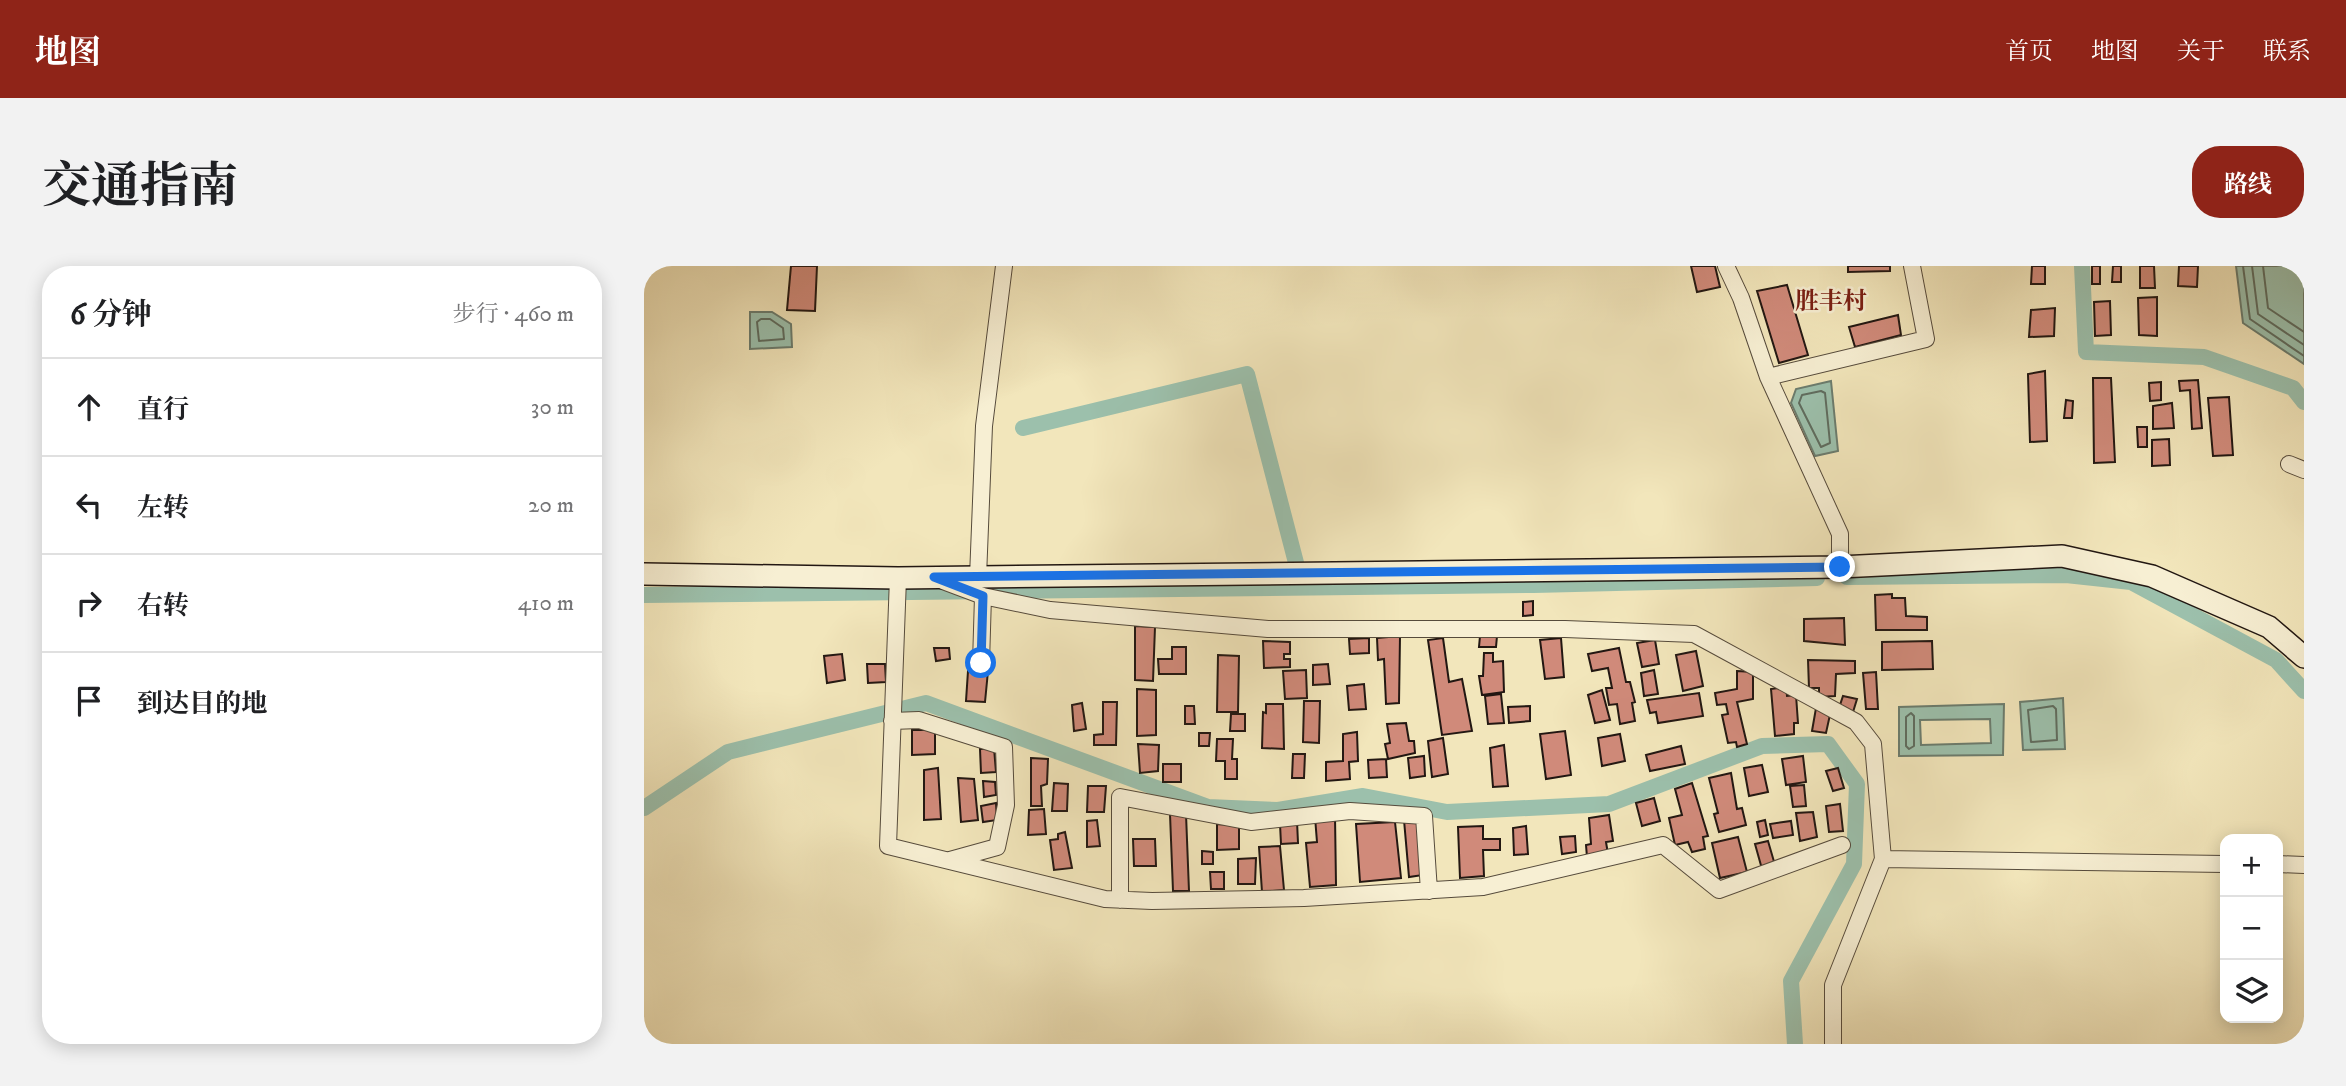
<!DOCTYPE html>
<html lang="zh">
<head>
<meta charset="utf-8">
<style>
  body { margin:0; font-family:"IM FELL DW Pica","Noto Serif SC",serif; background:#f2f2f2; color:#202124 }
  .controls { position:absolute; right:21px; bottom:21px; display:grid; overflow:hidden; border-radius:14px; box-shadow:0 4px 18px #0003 }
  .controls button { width:63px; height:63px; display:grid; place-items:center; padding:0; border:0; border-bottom:2px solid #e0e0e0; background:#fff; color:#202124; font:35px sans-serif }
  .stop { position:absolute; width:21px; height:21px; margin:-16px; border:5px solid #1a73e8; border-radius:50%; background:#fff }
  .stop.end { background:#1a73e8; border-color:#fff; box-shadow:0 2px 7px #0008 }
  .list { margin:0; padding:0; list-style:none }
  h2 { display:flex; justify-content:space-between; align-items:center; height:91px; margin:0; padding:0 28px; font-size:30px }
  h2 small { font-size:23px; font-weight:400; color:#757577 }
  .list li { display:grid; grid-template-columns:46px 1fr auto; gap:21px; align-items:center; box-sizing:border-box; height:98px; padding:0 28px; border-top:2px solid #e0e0e0 }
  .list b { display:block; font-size:26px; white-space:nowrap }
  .list em { font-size:23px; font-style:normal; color:#757577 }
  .icon { flex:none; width:38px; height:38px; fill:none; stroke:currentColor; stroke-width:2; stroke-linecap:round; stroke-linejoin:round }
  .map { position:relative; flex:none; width:1660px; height:778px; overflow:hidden; border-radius:28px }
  header { display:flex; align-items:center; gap:42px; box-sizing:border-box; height:98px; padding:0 35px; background:#8f2418; color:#fff }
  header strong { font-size:33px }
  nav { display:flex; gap:38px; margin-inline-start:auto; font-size:24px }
  .intro { display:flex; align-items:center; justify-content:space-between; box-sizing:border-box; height:168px; padding:0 42px }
  h1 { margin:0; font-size:49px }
  .button { padding:18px 32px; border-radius:28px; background:#8f2418; color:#fff; font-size:24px; font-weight:700 }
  main { display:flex; gap:42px; padding:0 42px }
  aside { flex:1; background:#fff; border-radius:28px; box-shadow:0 4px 18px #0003 }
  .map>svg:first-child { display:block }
</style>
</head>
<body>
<header>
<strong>地图</strong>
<nav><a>首页</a><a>地图</a><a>关于</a><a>联系</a></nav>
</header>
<div class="intro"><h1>交通指南</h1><a class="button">路线</a></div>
<main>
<aside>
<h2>6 分钟<small>步行 · 460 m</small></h2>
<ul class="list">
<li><svg class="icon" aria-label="ahead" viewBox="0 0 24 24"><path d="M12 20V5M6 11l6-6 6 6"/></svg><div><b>直行</b></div><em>30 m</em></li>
<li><svg class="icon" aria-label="left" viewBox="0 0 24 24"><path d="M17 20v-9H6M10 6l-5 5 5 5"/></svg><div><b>左转</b></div><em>20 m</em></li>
<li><svg class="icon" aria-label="right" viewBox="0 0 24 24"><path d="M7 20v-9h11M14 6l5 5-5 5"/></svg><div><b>右转</b></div><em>410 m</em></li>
<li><svg class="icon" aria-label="arrive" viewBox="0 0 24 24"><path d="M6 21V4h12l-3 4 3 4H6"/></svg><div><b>到达目的地</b></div></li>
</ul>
</aside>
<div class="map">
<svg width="1660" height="778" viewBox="0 0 1660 778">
  <rect width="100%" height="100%" fill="#f2e6bb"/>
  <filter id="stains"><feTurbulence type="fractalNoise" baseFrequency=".00286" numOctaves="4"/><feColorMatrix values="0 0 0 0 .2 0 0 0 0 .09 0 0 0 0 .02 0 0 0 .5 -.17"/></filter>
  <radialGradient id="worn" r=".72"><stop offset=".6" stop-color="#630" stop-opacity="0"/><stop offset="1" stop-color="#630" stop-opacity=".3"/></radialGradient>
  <path fill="#9cc0ac" stroke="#6b7c6e" stroke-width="2" fill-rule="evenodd" d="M1592,0H1660V98L1599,57Z
    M106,46H128L147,58L148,81L106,83Z
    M1187,115L1194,185L1171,190L1147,137L1152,123Z
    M1419,432L1421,483L1379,484L1376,436Z
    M1360,438L1359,489L1255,490V441ZM1346,453L1347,477L1277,479L1276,454Z"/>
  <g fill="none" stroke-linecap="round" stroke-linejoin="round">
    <path stroke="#5f6c5f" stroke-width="2" d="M1599,0L1606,53L1660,90
      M1608,0L1614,48L1660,79
      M1619,0L1624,42L1660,66
      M117,53H126L139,62L140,73L115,75L113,56Z
      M1177,125L1181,127L1186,177L1177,181L1155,137L1158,129Z
      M1409,440L1412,443L1413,474L1387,476L1384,444Z
      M1267,447L1270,450V480L1265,483L1262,480V451Z"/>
    <path stroke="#9cc0ac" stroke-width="16" d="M1438,0L1442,86L1560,91L1649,122L1660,136
      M379,162L603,108L657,316
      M1203,311L1422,309L1487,316L1632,394L1660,425
      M0,329L890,319L1173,312
      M0,542L84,486L282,437L564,541L634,544L719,530L803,546L965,538L1118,480L1184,478L1213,518L1210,598L1147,715L1151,778"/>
  </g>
  <path fill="#d08a7a" stroke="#221712" stroke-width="2" d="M147,0H173L171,45L143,44Z
    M1047,0H1071L1076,21L1053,26Z
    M1204,0H1246V5L1204,6Z
    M1388,0H1401V18H1387Z
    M1448,0H1456V18H1448Z
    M1469,0H1477V16H1468Z
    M1496,0H1510L1511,22H1496Z
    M1535,0H1554L1553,21L1534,20Z
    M1143,19L1164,89L1135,97L1113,25Z
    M1513,31V70L1495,69L1494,32Z
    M1466,35L1467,69L1451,70L1450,36Z
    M1411,42L1410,70L1385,71L1387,44Z
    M1254,49L1257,69L1211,81L1205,61Z
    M1401,105L1403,175L1386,176L1384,108Z
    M1449,112H1467L1471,196L1450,197Z
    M1554,114L1558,162L1548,163L1546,124L1536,125L1535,115Z
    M1517,116V134L1506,135L1505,117Z
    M1585,131L1589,189L1569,190L1564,132Z
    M1422,134L1429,135L1428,152H1420Z
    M1528,137L1530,162L1509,163V140Z
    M1493,161H1503V181H1494Z
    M1525,173L1526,199L1508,200V174Z
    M1248,328V332H1261L1262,350L1283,351V364H1232L1231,329Z
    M889,335V349L879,350V336Z
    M1200,352L1201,379L1160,375V353Z
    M491,360L511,361L509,415L491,414Z
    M756,370L755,437L742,438L740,393L734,394L733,372Z
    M836,370H853L852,381H835Z
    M725,372V387L706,388L705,373Z
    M799,372L805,416L818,413L828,465L798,469L784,374Z
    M917,372L920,411L901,413L896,374Z
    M1011,374L1015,398L998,401L993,377Z
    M619,375L646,376V388H640V393H646V401L620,402Z
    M1288,375L1289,403L1238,404V376Z
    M528,381H542V408H515L514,393H528Z
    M290,382H305L306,393L292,395Z
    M975,382L982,416H986L991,436L988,437L991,455L976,458L973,438L965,439L962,422H968L964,402L948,405L944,388Z
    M1052,385L1059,420L1039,425L1032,389Z
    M840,387H849V396L859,395L860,426L838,429L835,410H839Z
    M198,388L201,414L183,417L180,390Z
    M574,389L595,390L594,446H573Z
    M1164,394L1211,395V407L1192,408L1191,430L1175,431V422H1165Z
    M223,398H241L242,416L224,417Z
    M684,398L686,418L669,419V399Z
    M662,404L663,432L641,433L639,405Z
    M1010,404L1014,428L1000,430L997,407Z
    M324,405H344L341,436L322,435Z
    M1093,405L1109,406V433L1093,436L1103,478L1093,481L1092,476L1084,477L1078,449L1084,448L1082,438L1073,439L1071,427L1093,423Z
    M1232,406L1234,443H1222L1219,407Z
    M720,418L722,443L705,444L703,420Z
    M1142,421L1143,430L1152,429L1154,457H1150V468L1131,470L1127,423Z
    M493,423L512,424V469L493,470Z
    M958,424L966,454L951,457L944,429Z
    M1055,427L1059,450L1014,457L1012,446L1006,447L1003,434Z
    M857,428L860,457L844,458L841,430Z
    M1199,430L1213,433L1209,446L1195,442Z
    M660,435H676L675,477L659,476Z
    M459,436H473L472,479H450V469L459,468Z
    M438,437L442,463L430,465L428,439Z
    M622,438H639L640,483L618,482L619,446L622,447Z
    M541,440H550L551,458H541Z
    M886,440V455L865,457L864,441Z
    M1172,442L1187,444L1182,467L1168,465Z
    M587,448H601V465H586Z
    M762,457L765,475H770L771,487L744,493L741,478L746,477L743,458Z
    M268,464H291V488L268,489Z
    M921,465L927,509L902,513L896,468Z
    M713,466L714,495L705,496L706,513L682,515V496L699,495V468Z
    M555,467H566L565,480H555Z
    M976,468L981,495L958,500L954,472Z
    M799,472L804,508L788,511L784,475Z
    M573,473H589L588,493H593V513H581V495H572Z
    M494,478L515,479L514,505L496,507Z
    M860,479L864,520L849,521L846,482Z
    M1037,480L1041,498L1006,505L1002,489Z
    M350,482L352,506L337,507L336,483Z
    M649,488H661L660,512H648Z
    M780,490L781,510L766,512L764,492Z
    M1159,490L1162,516L1142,519L1138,493Z
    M387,492L404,493L403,518L397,520L398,540H387Z
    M742,493L743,511L725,512L724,494Z
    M519,498H537V516H519Z
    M1118,499L1124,526L1105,530L1100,502Z
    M294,502L297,553L280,554V504Z
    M1194,502L1200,522L1189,525L1182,505Z
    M1087,507L1093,543L1098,542L1102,559L1075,566L1070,548L1074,547L1065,512Z
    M314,512L330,513L334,554L317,556Z
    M339,515L351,516L352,529L340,531Z
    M410,517L424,518L423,545H408Z
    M1048,517L1064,570L1059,571L1061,583L1048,586L1044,576L1031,579L1025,552L1038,549L1031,523Z
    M1160,519L1162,540L1149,541L1146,520Z
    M444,520H462L460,546H443Z
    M1010,532L1016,555L998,560L992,537Z
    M352,537L353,554L339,556L337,540Z
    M1196,538L1199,565L1185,566L1182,540Z
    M400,543L402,568L384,569L385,544Z
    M1169,546L1173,571L1156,575L1152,547Z
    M526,548H542L545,625H529Z
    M965,549L969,575L962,576L964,588L943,591L942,579L947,578L945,552Z
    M691,550L692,619L666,621L662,577L673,576L671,551Z
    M775,553L779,609L765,611L760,554Z
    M453,554L456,580L443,581V555Z
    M1121,554L1124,569L1116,571L1113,556Z
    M653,555L654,577L637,578L636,558Z
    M1147,555L1149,569L1129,572L1126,558Z
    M751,556L757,612L716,616L712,558Z
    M573,558L595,559V583L573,584Z
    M839,560V573H856V584H839L840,610L816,612L814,561Z
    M882,560L884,588L870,589L869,562Z
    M421,566L428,602L410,604L406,574L414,573V568Z
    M931,570L932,586L918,588L916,571Z
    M1094,571L1103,606L1076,612L1068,577Z
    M489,573H511L512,600H490Z
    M1124,575L1131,599L1118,603L1111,578Z
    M636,580L640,624L618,626L615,581Z
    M558,585L569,586V598H558Z
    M612,592L611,618H594V593Z
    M566,606H580V623H567Z"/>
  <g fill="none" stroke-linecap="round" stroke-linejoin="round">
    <g stroke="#564b3c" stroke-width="18">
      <path id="street" d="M1082,0L1097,32L1124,111L1196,268V301
        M1124,111L1282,73L1268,0
        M1645,198L1660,204
        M334,311L340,160L360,0
        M254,312L244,580L461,633L508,635L660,632L839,621L1019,579L1075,624L1198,579
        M299,315L339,330
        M337,397L339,330L406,344L624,363H921L1050,368L1212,456L1229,478L1239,593L1189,719V778
        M248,455L275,454L360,481L362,539L353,581L306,594
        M1239,593L1581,598
        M1634,598L1660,599
        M476,634V531L607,556L706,545L780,550L785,625"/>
    </g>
    <g stroke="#221712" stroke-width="24">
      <path id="secondary" d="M0,308L254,312L1196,301L1418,290L1508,310L1625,361L1660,391"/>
    </g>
    <use href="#street" stroke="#f7efd3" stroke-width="16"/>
    <use href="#secondary" stroke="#f7efd3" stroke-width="21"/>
  </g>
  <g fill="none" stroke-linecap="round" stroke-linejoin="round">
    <path stroke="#1a73e8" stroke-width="9" d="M337,397L339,330L290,311L1196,301"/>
  </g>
  <g text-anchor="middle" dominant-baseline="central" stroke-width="5" stroke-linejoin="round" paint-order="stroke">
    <g font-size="24" font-weight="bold" fill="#7a1f14" stroke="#f7efd3">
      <text x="1187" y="36">胜丰村</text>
    </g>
  </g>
  <rect width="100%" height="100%" filter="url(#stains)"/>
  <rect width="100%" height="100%" fill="url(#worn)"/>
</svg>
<div class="controls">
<button>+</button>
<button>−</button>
<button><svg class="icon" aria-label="layers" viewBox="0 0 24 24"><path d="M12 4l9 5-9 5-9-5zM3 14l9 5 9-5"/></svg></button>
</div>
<div class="stop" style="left:337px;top:397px"></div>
<div class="stop end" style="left:1196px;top:301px"></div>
</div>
</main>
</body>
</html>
